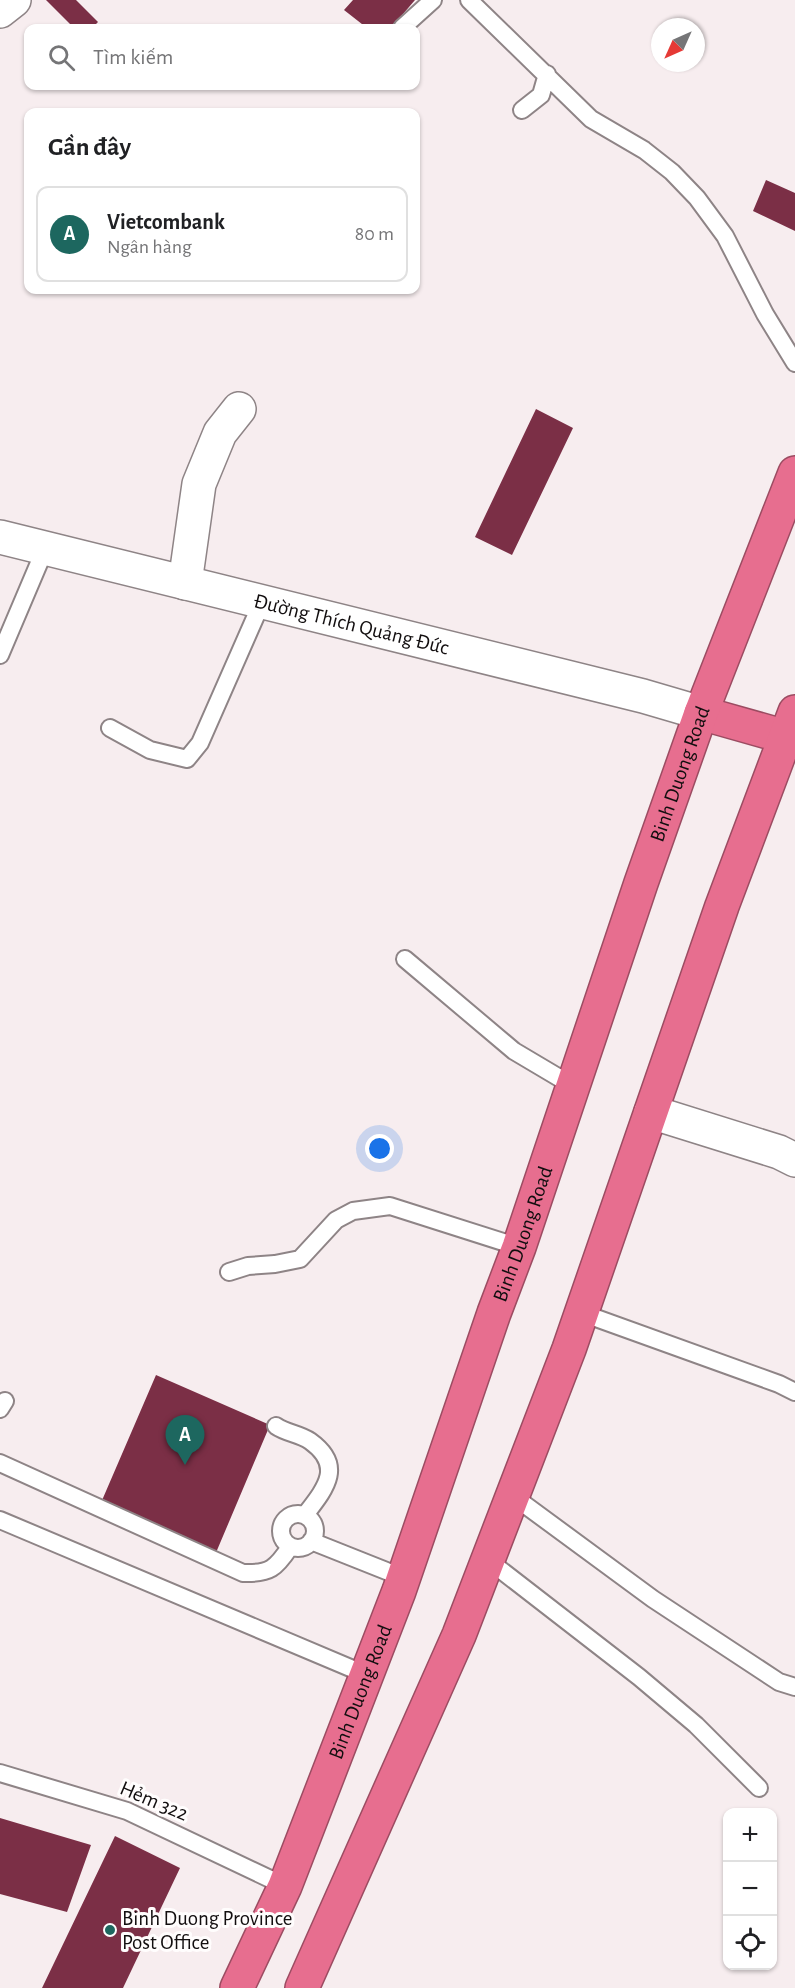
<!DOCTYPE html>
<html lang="vi">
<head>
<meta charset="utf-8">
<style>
  body { margin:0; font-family:"Alegreya Sans",sans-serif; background:#f6f6f6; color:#202124 }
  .controls { position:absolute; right:18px; bottom:18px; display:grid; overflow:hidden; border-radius:12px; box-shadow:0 2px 4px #0004 }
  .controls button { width:54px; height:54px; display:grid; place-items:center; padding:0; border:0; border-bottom:2px solid #e0e0e0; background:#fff; color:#202124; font:30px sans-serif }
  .compass { position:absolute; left:651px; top:18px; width:54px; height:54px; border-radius:50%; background:#fff; box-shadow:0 2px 4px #0004; rotate:225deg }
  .you { position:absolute; left:380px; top:1149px; width:21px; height:21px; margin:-15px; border:4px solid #fff; border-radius:50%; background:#1a73e8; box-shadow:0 0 0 9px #1a73e833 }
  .badge { display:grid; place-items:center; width:39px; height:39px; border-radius:50%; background:#1d675f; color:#fff; font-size:20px; font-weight:700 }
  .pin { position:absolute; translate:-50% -50px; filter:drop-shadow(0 2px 3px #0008) }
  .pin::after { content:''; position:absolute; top:32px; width:21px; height:18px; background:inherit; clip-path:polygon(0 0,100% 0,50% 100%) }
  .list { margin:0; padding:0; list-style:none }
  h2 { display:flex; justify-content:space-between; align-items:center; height:78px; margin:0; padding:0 24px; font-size:26px }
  h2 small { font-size:20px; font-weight:400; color:#757577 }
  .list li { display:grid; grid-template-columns:39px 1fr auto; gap:18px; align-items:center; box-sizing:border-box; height:96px; margin:0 12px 12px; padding:0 12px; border:2px solid #e0e0e0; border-radius:12px }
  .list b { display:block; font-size:22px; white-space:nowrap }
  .list p { margin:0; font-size:20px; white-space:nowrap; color:#757577 }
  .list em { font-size:20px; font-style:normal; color:#757577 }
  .icon { flex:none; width:33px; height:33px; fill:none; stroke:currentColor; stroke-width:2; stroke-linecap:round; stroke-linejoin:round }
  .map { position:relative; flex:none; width:795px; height:1988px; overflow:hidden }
  .search { position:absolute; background:#fff; box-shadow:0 2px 4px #0004; left:24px; top:24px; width:396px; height:66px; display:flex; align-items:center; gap:15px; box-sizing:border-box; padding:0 21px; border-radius:12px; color:#757577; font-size:22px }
  .panel { position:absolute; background:#fff; box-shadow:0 2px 4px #0004; left:24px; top:108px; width:396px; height:186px; border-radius:12px }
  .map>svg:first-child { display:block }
</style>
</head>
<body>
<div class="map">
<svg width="795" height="1988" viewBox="0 0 795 1988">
  <rect width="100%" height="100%" fill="#f7edef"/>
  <path fill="#7b2f46" d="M46,0H76L98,22L92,28H74Z
    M353,0H415L391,28H367L344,10Z
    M766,180L795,193V231L753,211Z
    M536,409L573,428L512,555L475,537Z
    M156,1375L270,1425L215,1555L100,1505Z
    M0,1818L91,1845L67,1912L0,1894Z
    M115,1836L180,1868L123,1988H42Z"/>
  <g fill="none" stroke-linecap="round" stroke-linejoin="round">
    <g stroke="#8e8486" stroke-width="20">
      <path id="lane" d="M469,0L591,119L644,150L672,172L697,198L725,236L765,314L795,363
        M402,28L433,0
        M522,110L541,95L547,74
        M0,655L45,549
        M110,728L150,750L187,759L200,743L262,602
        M405,959L514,1051L573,1086
        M229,1272L248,1266L275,1264L300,1259L336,1220L353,1211L390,1206L519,1247
        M582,1313L779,1384L795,1392
        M0,1409L5,1401
        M276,1426C286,1433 300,1434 310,1441C345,1466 325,1489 305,1515
        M0,1463L243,1573C270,1574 276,1568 290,1547
        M513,1496L653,1599L779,1682L795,1687
        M281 1531a17 17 0 1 1 34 0a17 17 0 1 1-34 0Z
        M0,1520L367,1675
        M311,1541L404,1578
        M488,1560L639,1677L696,1725L759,1788
        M0,1773L127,1811L285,1886"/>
    </g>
    <g stroke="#8e8486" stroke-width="36">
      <path id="street" d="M0,11L14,0
        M185,583L199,484L220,433L239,409
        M651,1112L779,1152L795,1160"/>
    </g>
    <g stroke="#8e8486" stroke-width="36">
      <g id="secondary">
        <path id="s1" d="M0,537L643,696L701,713"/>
      </g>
    </g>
    <g stroke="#9c4c62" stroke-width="36">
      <g id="highway">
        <path d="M701,713L786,737"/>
        <path id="s2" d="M237,1988L285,1886L399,1591L494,1313L519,1247L641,883L701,713L795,473"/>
        <path d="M302,1988L459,1635L569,1349L722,906L795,712"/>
      </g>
    </g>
    <use href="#lane" stroke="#fff" stroke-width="16"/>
    <use href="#street" stroke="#fff" stroke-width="33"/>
    <use href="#secondary" stroke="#fff" stroke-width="33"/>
    <use href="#highway" stroke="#e76e8f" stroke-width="33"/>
  </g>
  <circle fill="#1d675f" stroke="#fffdfd" stroke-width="2" cx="110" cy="1930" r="6"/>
  <g text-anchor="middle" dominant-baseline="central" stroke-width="6" stroke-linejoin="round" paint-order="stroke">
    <g font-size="21" fill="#120e0f" stroke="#fffdfd">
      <text stroke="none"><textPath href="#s1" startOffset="362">Đường Thích Quảng Đức</textPath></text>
      <text stroke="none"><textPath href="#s2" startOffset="1293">Binh Duong Road</textPath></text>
      <text stroke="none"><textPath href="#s2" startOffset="807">Binh Duong Road</textPath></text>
      <text stroke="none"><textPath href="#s2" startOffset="321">Binh Duong Road</textPath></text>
      <text transform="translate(154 1801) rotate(23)">Hẻm 322</text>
    </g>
    <g font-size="21" fill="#120e0f" stroke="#fffdfd" text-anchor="start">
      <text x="122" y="1918">Binh Duong Province<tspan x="122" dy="24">Post Office</tspan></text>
    </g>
  </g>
</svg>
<div class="controls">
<button>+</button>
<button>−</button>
<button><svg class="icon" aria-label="locate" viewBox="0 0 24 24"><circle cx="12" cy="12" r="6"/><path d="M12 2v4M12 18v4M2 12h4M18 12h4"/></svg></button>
</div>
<svg class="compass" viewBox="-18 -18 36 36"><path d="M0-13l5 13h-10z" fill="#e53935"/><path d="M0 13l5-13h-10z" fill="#757577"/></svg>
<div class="you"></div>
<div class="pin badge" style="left:185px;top:1465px">A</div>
<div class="search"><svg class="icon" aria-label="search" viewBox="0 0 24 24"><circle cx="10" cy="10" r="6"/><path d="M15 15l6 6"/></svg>Tìm kiếm</div>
<section class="panel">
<h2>Gần đây<small></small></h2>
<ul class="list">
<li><span class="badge">A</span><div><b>Vietcombank</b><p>Ngân hàng</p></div><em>80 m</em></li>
</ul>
</section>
</div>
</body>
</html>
